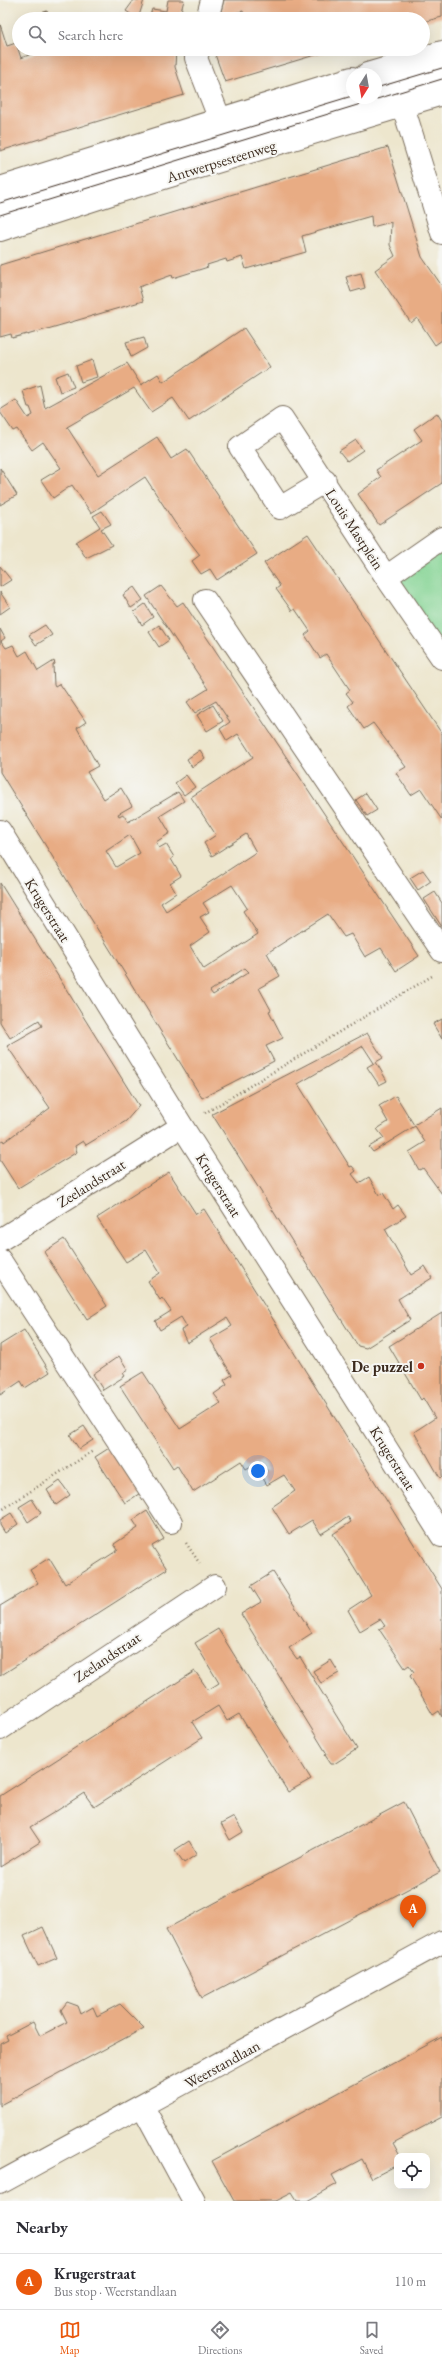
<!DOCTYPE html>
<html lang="en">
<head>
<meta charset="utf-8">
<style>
  body { margin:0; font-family:"EB Garamond",serif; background:#f7f7f7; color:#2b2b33 }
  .controls { position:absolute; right:12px; bottom:12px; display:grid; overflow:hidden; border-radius:8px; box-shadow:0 4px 16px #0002 }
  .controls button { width:36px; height:36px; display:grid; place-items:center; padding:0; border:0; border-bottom:1px solid #e1e1e2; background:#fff; color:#2b2b33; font:20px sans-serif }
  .compass { position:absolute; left:346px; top:68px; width:36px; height:36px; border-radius:50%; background:#fff; box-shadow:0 4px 16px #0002; rotate:191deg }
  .you { position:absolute; left:258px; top:1471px; width:14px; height:14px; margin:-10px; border:3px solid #fff; border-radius:50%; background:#1a73e8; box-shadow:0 0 0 6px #1a73e833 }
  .badge { display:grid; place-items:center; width:26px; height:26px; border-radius:50%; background:#ea580c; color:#fff; font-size:13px; font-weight:700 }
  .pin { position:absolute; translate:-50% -33px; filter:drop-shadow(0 1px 2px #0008) }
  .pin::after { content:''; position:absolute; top:21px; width:14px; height:12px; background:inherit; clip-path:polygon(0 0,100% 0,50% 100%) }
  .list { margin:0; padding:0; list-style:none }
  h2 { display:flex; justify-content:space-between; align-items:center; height:52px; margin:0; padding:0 16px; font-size:17px }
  h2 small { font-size:13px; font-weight:400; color:#7c7c81 }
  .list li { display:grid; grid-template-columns:26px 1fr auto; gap:12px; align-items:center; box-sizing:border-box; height:56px; padding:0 16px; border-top:1px solid #e1e1e2 }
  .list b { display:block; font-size:15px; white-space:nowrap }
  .list p { margin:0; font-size:13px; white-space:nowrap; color:#7c7c81 }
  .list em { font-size:13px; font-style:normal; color:#7c7c81 }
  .icon { flex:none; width:22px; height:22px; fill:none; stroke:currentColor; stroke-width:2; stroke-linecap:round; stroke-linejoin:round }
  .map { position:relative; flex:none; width:442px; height:2201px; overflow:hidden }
  .search { position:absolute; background:#fff; box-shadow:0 4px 16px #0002; left:12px; right:12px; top:12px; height:44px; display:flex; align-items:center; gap:10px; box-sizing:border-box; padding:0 14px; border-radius:22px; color:#7c7c81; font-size:15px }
  .sheet { height:108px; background:#fff }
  nav { display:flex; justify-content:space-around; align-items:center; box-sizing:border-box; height:56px; border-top:1px solid #e1e1e2; background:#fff; font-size:11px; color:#7c7c81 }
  nav a { display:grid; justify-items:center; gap:2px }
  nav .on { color:#ea580c }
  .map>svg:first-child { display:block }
</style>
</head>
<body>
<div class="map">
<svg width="442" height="2201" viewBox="0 0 442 2201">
  <rect width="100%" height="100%" fill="#f6f6f2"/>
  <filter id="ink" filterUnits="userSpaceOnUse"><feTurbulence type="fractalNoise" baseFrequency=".025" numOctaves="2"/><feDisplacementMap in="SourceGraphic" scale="8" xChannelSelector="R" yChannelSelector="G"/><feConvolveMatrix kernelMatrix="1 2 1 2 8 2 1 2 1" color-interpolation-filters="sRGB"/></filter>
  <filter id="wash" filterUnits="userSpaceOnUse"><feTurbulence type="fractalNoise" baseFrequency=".012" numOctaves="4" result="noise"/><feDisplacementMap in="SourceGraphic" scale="16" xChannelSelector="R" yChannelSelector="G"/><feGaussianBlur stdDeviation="0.9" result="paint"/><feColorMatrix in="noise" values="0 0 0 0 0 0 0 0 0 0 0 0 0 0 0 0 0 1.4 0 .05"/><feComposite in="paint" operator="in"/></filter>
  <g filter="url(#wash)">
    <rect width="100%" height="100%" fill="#ede6cd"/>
    <path fill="#85d494" stroke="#607f59" d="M442,538V658L386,577Z"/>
    <g id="blocks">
      <path fill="#e8ac84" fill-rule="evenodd" d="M134,0H144L138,19L126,11Z
        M168,0H184L179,19H149L152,9L166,11Z
        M224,0H442V17L423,22V19H245L243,11L226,15L227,19H219Z
        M47,11L50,19H35L34,15Z
        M0,24L7,46L16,43L21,58L45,49H176L175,67L184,95L0,151Z
        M213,49H335L225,82Z
        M388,147L422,257L442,286V340L435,345L417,318L411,323L375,270L395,256L390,245L391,222L372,227L371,216L302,236L306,252L246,269L242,257L227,262L226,259L207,265L208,267L173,278L172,275L139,287L143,301L27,335V334L12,338L11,334L0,337V265Z
        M361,273L365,288L351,292L346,277Z
        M244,328L270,367L189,421L173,398L151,412L134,388L67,427L98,475L157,437L171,459L187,449L257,554L217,580L210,569L201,574L192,561L200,555L175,523L145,477L91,513L72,485L53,498L41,480L61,468L43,442L32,450L17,429L13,431L0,412V410L16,400L28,418L33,415L30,407H28L23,391L40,385L45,408L127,363L141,385L158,374L163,382Z
        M144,337L147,348L131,357L126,342Z
        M92,360L97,377L81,382L76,366Z
        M68,372L74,387L60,392L55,377Z
        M437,413L442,421V483L379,525L358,494L381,477L376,470L422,440L414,429Z
        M356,440L363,450L347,461L339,451Z
        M0,468L17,495L0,505Z
        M102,511L111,524L101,529L112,545L86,558L76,542L100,527L93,516Z
        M308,534L442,734V820L421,789L411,795L396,773L406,767L373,723L364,729L348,706L353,702L346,693L350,690L326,654L320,658L305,635L310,631L295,609L292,611L276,589L280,586L264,563Z
        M0,566L11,580L0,587Z
        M161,586L177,606L183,602L419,956L396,971L381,948L365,957L351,934L344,937L328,914L267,953L280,976L259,988L271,1010L269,1011L283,1038L266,1046L274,1061L202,1098L0,772V629L5,638L1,641L6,648L13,645L19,656L27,651L38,671L54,661L55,664L53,665L54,685L55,687L60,684L86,722L77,728L98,766L87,772L104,799L121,788L132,806L118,814L119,816L123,814L128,822L178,792L184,801L160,816L170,833L156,842L159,848L166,844L174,857L171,859L181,876L170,883L176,893L161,903L166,911L256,852L246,834L212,856L204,843L216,835L191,797L253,757L238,734L227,741L220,729L230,722L216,701L195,713L187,702L208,689L146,596ZM130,835L140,853L116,867L106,851ZM232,885L247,908L243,911L258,934L204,969L190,946L210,932L200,917L209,912L203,903ZM245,968L249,972L213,995L210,991Z
        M134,587L143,600L131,608L123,595Z
        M0,592L10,607L0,614Z
        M145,604L153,617L142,625L134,612Z
        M45,625L52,635L36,645L29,635Z
        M159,625L169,640L159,647L149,632Z
        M213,705L223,721L207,731L197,715Z
        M200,750L205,758L192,767L187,759Z
        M186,775L195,787L184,795L175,783Z
        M366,793L377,810L367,816L356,800Z
        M423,870L431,881L418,890L410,878Z
        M0,883L139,1106L126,1121L86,1145L83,1141L75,1146L77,1152L18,1188L0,1160V1142L3,1140L4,1142L50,1108L7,1046L42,1026L39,1020L10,1038L0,1022Z
        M435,892L442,903V927L424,899Z
        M442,1019V1039L433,1024Z
        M367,1033L383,1058L376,1062L387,1081L379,1085L367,1067L374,1063L363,1046L298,1084L350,1167L352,1166L356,1171L352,1174L359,1183L369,1177L379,1195L383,1193L393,1209L398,1205L406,1216L385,1229L411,1275L425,1266L432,1278L398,1299L410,1320L366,1348L358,1346L212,1114Z
        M396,1096L414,1125L442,1108V1194L423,1168L419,1170L409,1152L425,1142L415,1126L373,1152L369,1147L384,1138L377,1129L388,1122L379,1106Z
        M169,1172L196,1214L204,1209L442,1589V1717L439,1711L433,1715L410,1676L414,1672L409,1665L405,1668L379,1629L385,1626L380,1619L360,1631L348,1610L371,1595L333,1534L351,1522L348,1517L321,1534L312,1520L289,1534L272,1507L295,1491L284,1475L267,1485L261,1475L267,1471L260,1461L246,1469L241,1461L193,1492L177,1465L173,1468L120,1386L143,1372L180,1429L221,1403L214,1394L227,1385L224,1380L232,1375L210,1339L232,1326L227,1318L187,1343L181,1330L187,1327L181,1317L160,1330L155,1321L171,1311L162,1298L160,1300L148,1281L160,1273L146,1250L126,1262L97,1218Z
        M64,1239L107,1306L87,1319L44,1252Z
        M442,1313V1476L440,1478L414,1432L435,1418L423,1398L421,1400L389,1346Z
        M24,1330L50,1372L25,1388L21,1381L0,1395V1345Z
        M119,1356L128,1370L123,1373L125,1376L103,1390L93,1374Z
        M84,1426L93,1440L79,1449L70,1435Z
        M117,1443L148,1488L125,1503L95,1457Z
        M60,1481L70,1495L56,1505L47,1490Z
        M32,1499L41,1513L28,1522L19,1507Z
        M147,1511L164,1539L152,1546L167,1569L0,1676V1606L38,1583L30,1570L49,1558L65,1584L118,1550L114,1544L138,1528L133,1520Z
        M11,1513L18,1524L5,1533L0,1525V1520Z
        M273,1572L312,1633L289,1648L297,1659L300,1657L357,1749L334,1764H331L325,1755L327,1754L241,1614L261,1602L251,1586Z
        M218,1629L311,1779L288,1792L239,1714L227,1721L218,1706L192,1722L202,1738L94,1807L84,1793L58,1810L30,1827L40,1842L0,1867V1796L195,1671L208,1690L219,1683L195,1643Z
        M331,1660L339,1673L321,1683L313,1671Z
        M404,1802L440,1872L202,1998L166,1929Z
        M234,1817L243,1832L230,1840L221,1824Z
        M189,1841L197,1854L184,1863L175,1850Z
        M43,1927L57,1958L38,1966L24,1936Z
        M67,2002L78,2006L81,2014L93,2007L97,2016L120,2004L144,2028L0,2105V2044L8,2040L6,2036L33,2022L40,2036L67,2022L61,2010Z
        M442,2037V2117L393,2143L400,2156H397V2165L372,2178L362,2159L332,2175L337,2184L307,2201H297L292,2193L276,2201H234L212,2161Z"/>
    </g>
  </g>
  <g filter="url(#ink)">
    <use href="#blocks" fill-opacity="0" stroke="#796c5b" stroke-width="1"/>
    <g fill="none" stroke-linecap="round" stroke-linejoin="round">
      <g stroke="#796c5b" stroke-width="24">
        <path id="minor" d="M207,19L212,0
          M199,49L196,58L220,120
          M367,74L442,52
          M376,94L442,74
          M403,106L442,233
          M0,188L352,78
          M0,210L362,98
          M0,230L117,192L442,94
          M325,481L280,508L240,447L282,418L386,577
          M442,538L386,577L442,658
          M205,600L442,951
          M0,831L182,1126L442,1536
          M0,1240L182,1126
          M0,1260L171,1522
          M0,1729L215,1586
          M143,2107L194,2201
          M0,2183L442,1942"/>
      </g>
      <path stroke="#796c5b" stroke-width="2.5" stroke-dasharray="1 3" stroke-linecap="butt" d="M205,1113L432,976
        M0,1511L93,1451
        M186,1543L200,1564"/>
      <use href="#minor" stroke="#fff" stroke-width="22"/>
      <path stroke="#3b2a1e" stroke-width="1" d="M376,88L442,68
        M0,203L352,96
        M0,215L442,79"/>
    </g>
  </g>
  <circle fill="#c8321e" stroke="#f6f6f2" stroke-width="1.5" cx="421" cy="1366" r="4"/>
  <g text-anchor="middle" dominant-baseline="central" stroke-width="4" stroke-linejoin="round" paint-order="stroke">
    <g font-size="15" fill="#3b2a1e" stroke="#f6f6f2">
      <text transform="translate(221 161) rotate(-17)">Antwerpsesteenweg</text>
      <text transform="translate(355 529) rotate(57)">Louis Mastplein</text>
      <text transform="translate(48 910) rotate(58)">Krugerstraat</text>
      <text transform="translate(91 1183) rotate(-32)">Zeelandstraat</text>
      <text transform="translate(219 1185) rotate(58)">Krugerstraat</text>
      <text transform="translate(393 1458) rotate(58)">Krugerstraat</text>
      <text transform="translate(107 1657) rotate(-34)">Zeelandstraat</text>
      <text transform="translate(222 2064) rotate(-29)">Weerstandlaan</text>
    </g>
    <g font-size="15" font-weight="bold" fill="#3b2a1e" stroke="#f6f6f2" text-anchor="end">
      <text x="413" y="1366">De puzzel</text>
    </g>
  </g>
</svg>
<div class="controls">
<button><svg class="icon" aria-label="locate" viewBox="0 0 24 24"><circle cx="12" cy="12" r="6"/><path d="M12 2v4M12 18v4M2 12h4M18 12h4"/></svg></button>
</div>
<svg class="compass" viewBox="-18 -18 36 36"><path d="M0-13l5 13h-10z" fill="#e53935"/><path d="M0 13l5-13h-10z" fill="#7c7c81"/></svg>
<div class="you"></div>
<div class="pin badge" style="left:413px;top:1928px">A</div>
<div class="search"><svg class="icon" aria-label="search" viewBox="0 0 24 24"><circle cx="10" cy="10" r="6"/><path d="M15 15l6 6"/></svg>Search here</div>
</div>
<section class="sheet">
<h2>Nearby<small></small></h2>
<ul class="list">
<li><span class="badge">A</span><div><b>Krugerstraat</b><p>Bus stop · Weerstandlaan</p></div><em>110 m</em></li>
</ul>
</section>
<nav>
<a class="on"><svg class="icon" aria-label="map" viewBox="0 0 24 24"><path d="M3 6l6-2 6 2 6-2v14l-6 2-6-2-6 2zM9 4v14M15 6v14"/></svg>Map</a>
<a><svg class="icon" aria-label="directions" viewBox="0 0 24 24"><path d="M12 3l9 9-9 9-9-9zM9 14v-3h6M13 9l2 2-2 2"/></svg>Directions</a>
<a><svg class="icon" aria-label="saved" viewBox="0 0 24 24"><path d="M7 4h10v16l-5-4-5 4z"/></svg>Saved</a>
</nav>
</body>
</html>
